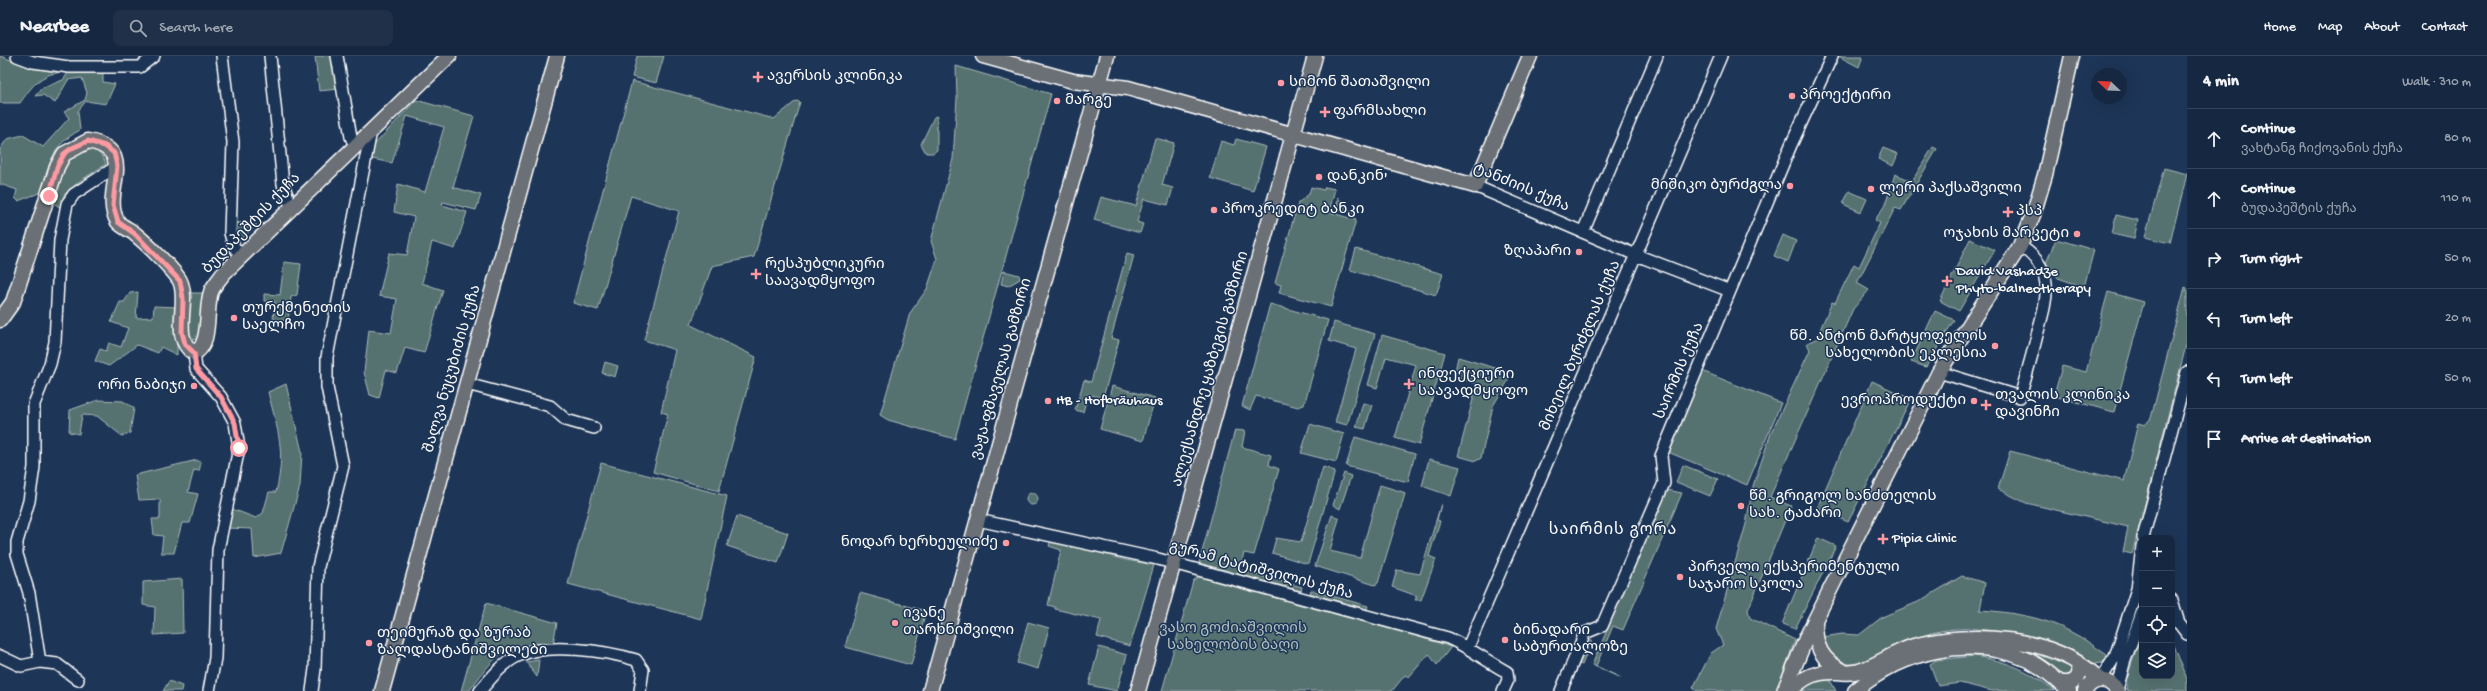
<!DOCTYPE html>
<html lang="en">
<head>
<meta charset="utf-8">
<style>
  body { margin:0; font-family:"Gochi Hand","Noto Sans Georgian",sans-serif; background:#1f3048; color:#f1f3f6 }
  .controls { position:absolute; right:12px; bottom:12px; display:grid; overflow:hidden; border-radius:8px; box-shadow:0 4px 16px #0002 }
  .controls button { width:36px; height:36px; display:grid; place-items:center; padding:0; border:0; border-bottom:1px solid #35445a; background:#162841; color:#f1f3f6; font:20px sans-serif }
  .compass { position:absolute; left:2091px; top:12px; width:36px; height:36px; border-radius:50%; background:#162841; box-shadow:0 4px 16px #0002; rotate:293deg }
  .stop { position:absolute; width:12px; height:12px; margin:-9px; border:3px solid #ff9aa2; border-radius:50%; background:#fff }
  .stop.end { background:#ff9aa2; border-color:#fff; box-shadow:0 1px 4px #0008 }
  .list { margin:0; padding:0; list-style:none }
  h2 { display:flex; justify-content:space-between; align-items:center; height:52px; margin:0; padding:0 16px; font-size:17px }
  h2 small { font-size:13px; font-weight:400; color:#9ea6b1 }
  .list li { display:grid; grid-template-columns:26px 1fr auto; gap:12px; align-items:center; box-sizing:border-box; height:60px; padding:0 16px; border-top:1px solid #35445a }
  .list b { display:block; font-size:15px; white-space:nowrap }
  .list p { margin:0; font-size:13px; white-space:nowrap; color:#9ea6b1 }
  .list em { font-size:13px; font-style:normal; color:#9ea6b1 }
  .icon { flex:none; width:22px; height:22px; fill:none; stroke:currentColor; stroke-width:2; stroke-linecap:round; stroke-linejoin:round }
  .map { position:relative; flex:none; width:2187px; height:635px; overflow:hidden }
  header { display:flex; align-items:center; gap:24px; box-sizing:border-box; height:56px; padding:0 20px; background:#162841; border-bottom:1px solid #35445a }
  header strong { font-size:19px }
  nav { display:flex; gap:22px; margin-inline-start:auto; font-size:14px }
  .search { width:280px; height:36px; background:#1f3048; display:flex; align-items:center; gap:10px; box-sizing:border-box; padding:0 14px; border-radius:8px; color:#9ea6b1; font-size:15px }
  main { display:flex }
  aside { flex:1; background:#162841 }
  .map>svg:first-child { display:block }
</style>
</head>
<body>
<header>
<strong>Nearbee</strong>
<div class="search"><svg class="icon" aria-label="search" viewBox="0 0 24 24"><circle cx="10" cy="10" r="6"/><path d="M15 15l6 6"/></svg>Search here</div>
<nav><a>Home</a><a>Map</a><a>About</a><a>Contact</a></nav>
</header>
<main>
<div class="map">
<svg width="2187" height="635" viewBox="0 0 2187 635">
  <rect width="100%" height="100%" fill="#1d3557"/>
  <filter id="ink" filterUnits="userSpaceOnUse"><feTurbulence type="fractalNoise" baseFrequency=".025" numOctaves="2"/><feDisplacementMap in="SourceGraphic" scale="8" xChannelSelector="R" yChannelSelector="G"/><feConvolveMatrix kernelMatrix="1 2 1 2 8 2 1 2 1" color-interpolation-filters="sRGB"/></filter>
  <g filter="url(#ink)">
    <path fill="#567270" stroke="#aab8b8" d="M0,0L33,12L61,14L57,17C39,19 30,33 20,47H0Z
      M315,0H335L339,33L319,35Z
      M637,0H664L656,27L632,21Z
      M1838,0H1863L1859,11Z
      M956,10L1051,38L955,383L888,364L880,359L910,257L927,233L937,203L931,185L953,103L957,42Z
      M71,13H103V26L115,28L106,48L86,45L78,55L80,74C50,91 51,105 42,136L18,145L15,142L17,134L0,128V93L7,83L23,79L43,91L69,62L64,56L85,44L87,37L82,22L68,24L55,47L43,39L35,40L42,32L63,24Z
      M632,25L774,63L796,45L800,46L754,201L712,210L691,269L756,301L719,435L653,416L668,358L661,356L675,294L644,284L679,155L631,140L598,254L573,247Z
      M416,44L474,60L453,131L481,139L476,154L443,146L442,149L467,156L455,193L432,186L422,227L443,234L424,297L405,292L397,317L386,314L379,342L370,339L364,316L369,274L391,277L397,243L379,240L389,197L407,199L414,161L394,156L398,128L425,136L444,71L407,60L392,107L372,103L374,89Z
      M937,60V94L933,97H926L921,88L934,61Z
      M1155,82L1174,87L1162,129L1173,132L1168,149L1144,143L1137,166L1143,168L1140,177L1094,164L1101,141L1136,150Z
      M1236,83L1266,91L1253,135L1210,122L1221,85L1234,89Z
      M1933,91L1937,93L1901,154L1895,152L1857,227L1869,234L1853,253L1770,441L1791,450L1748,554L1750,562L1795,584L1777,635H1697L1693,632L1711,597L1723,589L1716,573L1746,468L1753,430L1771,377L1810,294L1807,287L1820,281L1819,276L1832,246L1835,247L1854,208L1859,211L1880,167L1875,164L1885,149L1895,118L1912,125Z
      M1883,92L1898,98L1893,110L1878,103Z
      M94,93L103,101L106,108L80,125L64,139L61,152L52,146C62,119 62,98 94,93Z
      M2164,112L2187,118L2170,187L2145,181Z
      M1311,131L1324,134L1325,131L1335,133L1329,156L1356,164L1331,251L1279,237L1281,229L1275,227L1298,147L1309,138Z
      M1849,135L1867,143L1861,156L1843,148Z
      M1338,141V142L1353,157L1336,154Z
      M2116,159L2138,164L2134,183L2112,178Z
      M233,166L257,169L239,185L234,180Z
      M1783,179L1796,185L1788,206L1774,200Z
      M1970,183L1995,194L1959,255L1940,245Z
      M2056,183L2094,194L2084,231L2058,222L2046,207Z
      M1356,193L1443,218L1436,239L1350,214Z
      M1127,197L1134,199L1111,282L1119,284L1103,342L1088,338L1083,356L1075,354L1084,324L1091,326Z
      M284,206L301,208L297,239L291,241L288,265L273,263L275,246L264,245V238L280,239Z
      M1004,215L1019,219L1020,223L1008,230L1001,228Z
      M2185,231L2187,232V286L2132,498L2123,496L2128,471L2026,447L1998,433L2010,395L2124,425L2138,367L2145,369L2151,362Z
      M138,236L136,262L153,261L154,250L178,251L177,299L161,291L158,297L137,289L109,310L95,305L100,293L106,295L109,287L121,291L128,272L111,266L120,246H124L130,237Z
      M2108,236L2144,246L2114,356L2054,340L2062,310L2086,316Z
      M189,237H205L200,277L196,284L189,280Z
      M1270,248L1328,264L1304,349L1298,351L1256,340L1250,354L1242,350Z
      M1935,255L1954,264L1926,311L1911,306Z
      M1334,266L1375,278L1347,369L1335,366L1356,293L1329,285Z
      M1382,279L1445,297L1419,389L1395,382L1416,309L1386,301L1377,332L1368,329Z
      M1458,301L1509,316L1508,325L1493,350L1481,402L1476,405L1458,400L1477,328L1454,320Z
      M605,306L618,310L615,321L602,317Z
      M1702,315L1781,347L1747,429L1668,396Z
      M1872,325L1911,343L1848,466L1817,452Z
      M286,328L302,396L300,430L281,497L254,502L252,473L227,472L232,453L256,462L263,457L269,436H276C286,394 278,376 268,336Z
      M1112,330L1155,342L1143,385L1100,373Z
      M98,344L123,345L134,352L130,377L122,380L97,360L82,359L79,378L69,376L70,354Z
      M1363,347L1372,349L1365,373L1356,371Z
      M1310,368L1344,378L1336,406L1301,397Z
      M1235,374L1245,375L1242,391L1271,399L1269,409L1279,413L1254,499L1244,497L1239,514L1302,531L1301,535L1199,507Z
      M1355,381L1415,398L1408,426L1346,410Z
      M1429,403L1460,411L1451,440L1422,430Z
      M197,404L201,407L199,415L194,414L188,436L198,438L190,467H182L174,497H161L163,480L154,479L152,463H160V443L139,444L135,419Z
      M601,407L727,440L701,563L568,528Z
      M1683,409L1718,423L1710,440L1676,426Z
      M1323,411L1335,415L1308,508L1272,497L1276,482L1301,486Z
      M1344,417L1351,420L1340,453L1333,449Z
      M1380,429L1403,436L1405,438L1378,527L1375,529L1315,510L1332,459L1339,463L1330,495L1360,502Z
      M1667,434L1682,437L1623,574L1613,570L1596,610L1621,622L1592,609Z
      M1026 443a6 6 0 1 1 12 0a6 6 0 1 1-12 0Z
      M1441,448L1437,464L1440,465L1429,500L1436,503L1421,544H1415L1417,540L1392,531L1397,514L1420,518Z
      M737,460L788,477L778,507L727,490Z
      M1818,482L1836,490L1795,573L1782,568Z
      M1051,484L1126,504L1154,509L1130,590L1097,581L1101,564L1055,553V551L1048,549L1061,494L1049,490Z
      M1200,519L1345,556L1451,591L1437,609L1429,598L1409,621L1405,619L1392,635H1162L1193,525Z
      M1962,520L1985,527L1980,554C2010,556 2044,561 2071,576C2084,582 2096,592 2107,599V602L2102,607L2093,608C2043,585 1977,560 1922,580C1904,587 1867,611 1849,608C1835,606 1826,593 1823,581L1842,578L1859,579L1882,561L1918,546Z
      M182,523L183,577L154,579L155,551L143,549V526Z
      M1311,534L1368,550L1367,553L1310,537Z
      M860,537L926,555L911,609L845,591Z
      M486,547L557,567L553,588C538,589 517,588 504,596C490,605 479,622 469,635H461Z
      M1028,566L1049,572L1038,613L1017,607Z
      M2142,576V620H2172V584L2187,623V635H2128L2126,625Z
      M1588,582L1592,584L1582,609L1576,607Z
      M1099,591L1127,599L1117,635L1089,629Z
      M2032,596L2070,611L2073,615L2072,619L2066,621Z
      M1974,600C2006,605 2030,614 2055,635H1992L1960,627L1938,630L1930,608L1936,604Z
      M539,604L537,621L526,606Z
      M1824,622L1830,624L1836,635H1799L1806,629Z
      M169,625L182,630L181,635H163Z"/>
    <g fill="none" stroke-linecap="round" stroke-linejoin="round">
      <g stroke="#fff" stroke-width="14">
        <path id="minor" d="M17,0L33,6L69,11H140L154,0
          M222,0L233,86L230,177L234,191L241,199
          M270,0L283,128L291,150
          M337,0L351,81L355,90
          M1475,130L1636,199L1730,235
          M1583,176L1657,0
          M194,297L196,313L221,341L235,367L239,392L218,494L215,602L209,635
          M1939,316L2020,341C2026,320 2032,300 2037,279C2047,243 2057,213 2020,190
          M467,328L550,350L566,364L594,372
          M978,464L1158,503L1448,582C1469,591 1486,605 1507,616L1508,624L1503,635
          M2143,482L2187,316
          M2142,490L2137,533L2142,543
          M2172,544L2178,564
          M2172,558L2187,578
          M1468,591L1721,0
          M0,600L21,610L40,606L57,608L78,624
          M40,606L29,537L17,498V486L29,445L34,411V348L50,308L55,286L60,184L67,148L74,138L117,110
          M2100,624L2115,601L2137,533
          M2117,634L2124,607L2142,557
          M312,635L315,613L318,511L343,410L327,331V301L371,75
          M480,635C490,623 503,607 518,600C546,586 607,595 636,604L643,614L640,635
          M1561,635L1585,577L1602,570L1664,427L1661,400L1791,89L1832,0"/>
      </g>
      <g stroke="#fff" stroke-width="17">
        <path id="major" d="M983,0L1073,25L1128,32L1475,130L1530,0
          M0,264L13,246L57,111L64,98L88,85C141,95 99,137 118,166C122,171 131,174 135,178C145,186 175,215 180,225C190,246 170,282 194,297C212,290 205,252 211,236C213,230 219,224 223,218L449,0
          M1815,566C1815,590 1821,604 1843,615
          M2060,627H2070L2077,623L2080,615L2077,607
          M382,635L557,0
          M930,635L1107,0
          M1138,635L1315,0
          M1784,635L1807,580L1939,316L2020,190L2033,159L2045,119L2072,0
          M1790,635C1805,620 1816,615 1838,616C1845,617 1852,617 1859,615C1878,609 1894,596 1914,590C1970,574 2056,580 2100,624
          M1855,635C1902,595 1970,578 2028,604C2043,611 2057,624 2069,635
          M2085,635C2092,621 2110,621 2117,635"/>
      </g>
      <use href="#minor" stroke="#1d3557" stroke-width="11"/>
      <use href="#major" stroke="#6b7074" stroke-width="14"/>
    </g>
  </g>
  <g fill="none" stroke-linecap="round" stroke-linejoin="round" filter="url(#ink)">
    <path stroke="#ff9aa2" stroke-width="5" d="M49,140L57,111L64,98L72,92L88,85L105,90L114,97L117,110L113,149L118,166L135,178L180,225L183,242L182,276L185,288L194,297L196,313L221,341L235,367L239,392"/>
  </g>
  <g fill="#ff9aa2" stroke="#1d3557" stroke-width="1.5">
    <path d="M756 15h4v4h4v4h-4v4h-4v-4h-4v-4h4z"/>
    <circle cx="1281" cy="27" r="4"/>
    <circle cx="1792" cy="40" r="4"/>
    <circle cx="1057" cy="45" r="4"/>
    <path d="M1323 50h4v4h4v4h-4v4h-4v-4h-4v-4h4z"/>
    <circle cx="1319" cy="121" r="4"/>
    <circle cx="1790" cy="130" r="4"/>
    <circle cx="1871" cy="133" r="4"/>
    <circle cx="1214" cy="154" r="4"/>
    <path d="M2006 150h4v4h4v4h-4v4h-4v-4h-4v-4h4z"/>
    <circle cx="2077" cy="178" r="4"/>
    <circle cx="1579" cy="196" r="4"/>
    <path d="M754 212h4v4h4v4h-4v4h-4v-4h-4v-4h4z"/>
    <path d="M1945 219h4v4h4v4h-4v4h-4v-4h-4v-4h4z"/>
    <circle cx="234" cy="262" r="4"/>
    <circle cx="1995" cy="290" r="4"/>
    <path d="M1407 322h4v4h4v4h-4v4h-4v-4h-4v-4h4z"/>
    <circle cx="194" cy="330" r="4"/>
    <circle cx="1048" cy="345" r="4"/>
    <circle cx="1974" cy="345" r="4"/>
    <path d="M1984 343h4v4h4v4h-4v4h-4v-4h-4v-4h4z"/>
    <circle cx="1741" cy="450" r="4"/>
    <path d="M1881 477h4v4h4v4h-4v4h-4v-4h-4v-4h4z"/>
    <circle cx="1006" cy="487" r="4"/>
    <circle cx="1680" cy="521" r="4"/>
    <circle cx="895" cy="567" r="4"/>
    <circle cx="1505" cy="584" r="4"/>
    <circle cx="369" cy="587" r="4"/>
  </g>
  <g text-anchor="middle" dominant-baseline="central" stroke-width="3" stroke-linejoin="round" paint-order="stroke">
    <g font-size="15" fill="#fff" stroke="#1d3557" text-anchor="start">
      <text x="767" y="21">ავერსის კლინიკა</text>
      <text x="1289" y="27">სიმონ შათაშვილი</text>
      <text x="1800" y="40">პროექტირი</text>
      <text x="1065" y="45">მარგე</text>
      <text x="1333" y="56">ფარმსახლი</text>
      <text x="1327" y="121">დანკინ'</text>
      <text x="1782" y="130" text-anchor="end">მიშიკო ბურძგლა</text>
      <text x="1879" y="133">ლერი პაქსაშვილი</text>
      <text x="1222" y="154">პროკრედიტ ბანკი</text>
      <text x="2016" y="156">პსპ</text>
      <text x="2069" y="178" text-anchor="end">ოჯახის მარკეტი</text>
      <text x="1571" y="196" text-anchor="end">ზღაპარი</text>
      <text x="765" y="209">რესპუბლიკური<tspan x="765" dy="17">საავადმყოფო</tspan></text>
      <text x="1956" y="216">David Vashadze<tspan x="1956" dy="17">Phyto-balneotherapy</tspan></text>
      <text x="242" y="253">თურქმენეთის<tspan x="242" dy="17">საელჩო</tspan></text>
      <text x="1987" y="281" text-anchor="end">წმ. ანტონ მარტყოფელის<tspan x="1987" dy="17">სახელობის ეკლესია</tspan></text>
      <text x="1418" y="319">ინფექციური<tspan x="1418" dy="17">საავადმყოფო</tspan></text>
      <text x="186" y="330" text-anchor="end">ორი ნაბიჯი</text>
      <text x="1995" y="340">თვალის კლინიკა<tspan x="1995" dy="17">დავინჩი</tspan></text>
      <text x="1056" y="345">HB - Hofbräuhaus</text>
      <text x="1966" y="345" text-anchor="end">ევროპროდუქტი</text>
      <text x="1749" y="441">წმ. გრიგოლ ხანძთელის<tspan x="1749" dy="17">სახ. ტაძარი</tspan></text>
      <text x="1892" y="483">Pipia Clinic</text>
      <text x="998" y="487" text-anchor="end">ნოდარ ხერხეულიძე</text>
      <text x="1688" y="512">პირველი ექსპერიმენტული<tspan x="1688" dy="17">საჯარო სკოლა</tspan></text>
      <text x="903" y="558">ივანე<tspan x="903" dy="17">თარხნიშვილი</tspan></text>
      <text x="1513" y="575">ბინადარი<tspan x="1513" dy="17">საბურთალოზე</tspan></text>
      <text x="377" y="578">თეიმურაზ და ზურაბ<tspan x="377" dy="17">ზალდასტანიშვილები</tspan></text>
    </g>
    <g font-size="15" fill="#fff" stroke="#1d3557">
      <text transform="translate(1521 132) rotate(23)">ტანძიის ქუჩა</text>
      <text transform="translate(252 168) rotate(-46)">ბუდაპეშტის ქუჩა</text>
      <text transform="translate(1581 290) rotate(-67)">მიხეილ ბურძგლას ქუჩა</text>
      <text transform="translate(453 313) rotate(-74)">შალვა ნუცუბიძის ქუჩა</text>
      <text transform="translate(1002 313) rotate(-74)">ვაჟა-ფშაველას გამზირი</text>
      <text transform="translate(1211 313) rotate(-74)">ალექსანდრე ყაზბეგის გამზირი</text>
      <text transform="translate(1680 315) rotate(-67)">საირმის ქუჩა</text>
      <text transform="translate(1261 515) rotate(15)">გურამ ტატიშვილის ქუჩა</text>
    </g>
    <g font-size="15" fill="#b3c0bf" stroke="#1d3557">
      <text x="1233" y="573">ვასო გოძიაშვილის<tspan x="1233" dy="17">სახელობის ბაღი</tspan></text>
    </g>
    <g font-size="16" letter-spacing="1" fill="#fff" stroke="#1d3557">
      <text x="1613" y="475">საირმის გორა</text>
    </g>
  </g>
</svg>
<div class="controls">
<button>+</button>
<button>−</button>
<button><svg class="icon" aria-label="locate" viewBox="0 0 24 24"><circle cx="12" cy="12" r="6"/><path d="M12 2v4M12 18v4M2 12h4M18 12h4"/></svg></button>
<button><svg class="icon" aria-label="layers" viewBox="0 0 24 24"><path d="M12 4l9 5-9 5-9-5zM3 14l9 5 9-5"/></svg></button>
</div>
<svg class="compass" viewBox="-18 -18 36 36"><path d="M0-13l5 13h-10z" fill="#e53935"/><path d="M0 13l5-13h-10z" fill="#9ea6b1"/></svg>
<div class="stop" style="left:239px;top:392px"></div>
<div class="stop end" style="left:49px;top:140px"></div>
</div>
<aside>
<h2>4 min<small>Walk · 310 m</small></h2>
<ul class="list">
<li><svg class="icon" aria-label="ahead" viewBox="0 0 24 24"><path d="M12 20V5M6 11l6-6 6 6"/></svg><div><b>Continue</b><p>ვახტანგ ჩიქოვანის ქუჩა</p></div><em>80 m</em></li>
<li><svg class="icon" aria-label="ahead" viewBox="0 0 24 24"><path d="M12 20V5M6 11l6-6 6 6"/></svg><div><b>Continue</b><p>ბუდაპეშტის ქუჩა</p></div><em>110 m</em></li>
<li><svg class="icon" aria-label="right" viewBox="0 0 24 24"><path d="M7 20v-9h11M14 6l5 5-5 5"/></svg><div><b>Turn right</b></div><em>50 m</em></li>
<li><svg class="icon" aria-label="left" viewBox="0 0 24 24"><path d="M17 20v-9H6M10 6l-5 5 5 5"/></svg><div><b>Turn left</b></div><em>20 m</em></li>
<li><svg class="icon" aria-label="left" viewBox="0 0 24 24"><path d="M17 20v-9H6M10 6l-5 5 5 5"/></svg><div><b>Turn left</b></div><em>50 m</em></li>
<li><svg class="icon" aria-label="arrive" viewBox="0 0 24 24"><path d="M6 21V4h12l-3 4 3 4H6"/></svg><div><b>Arrive at destination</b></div></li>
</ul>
</aside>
</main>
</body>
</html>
